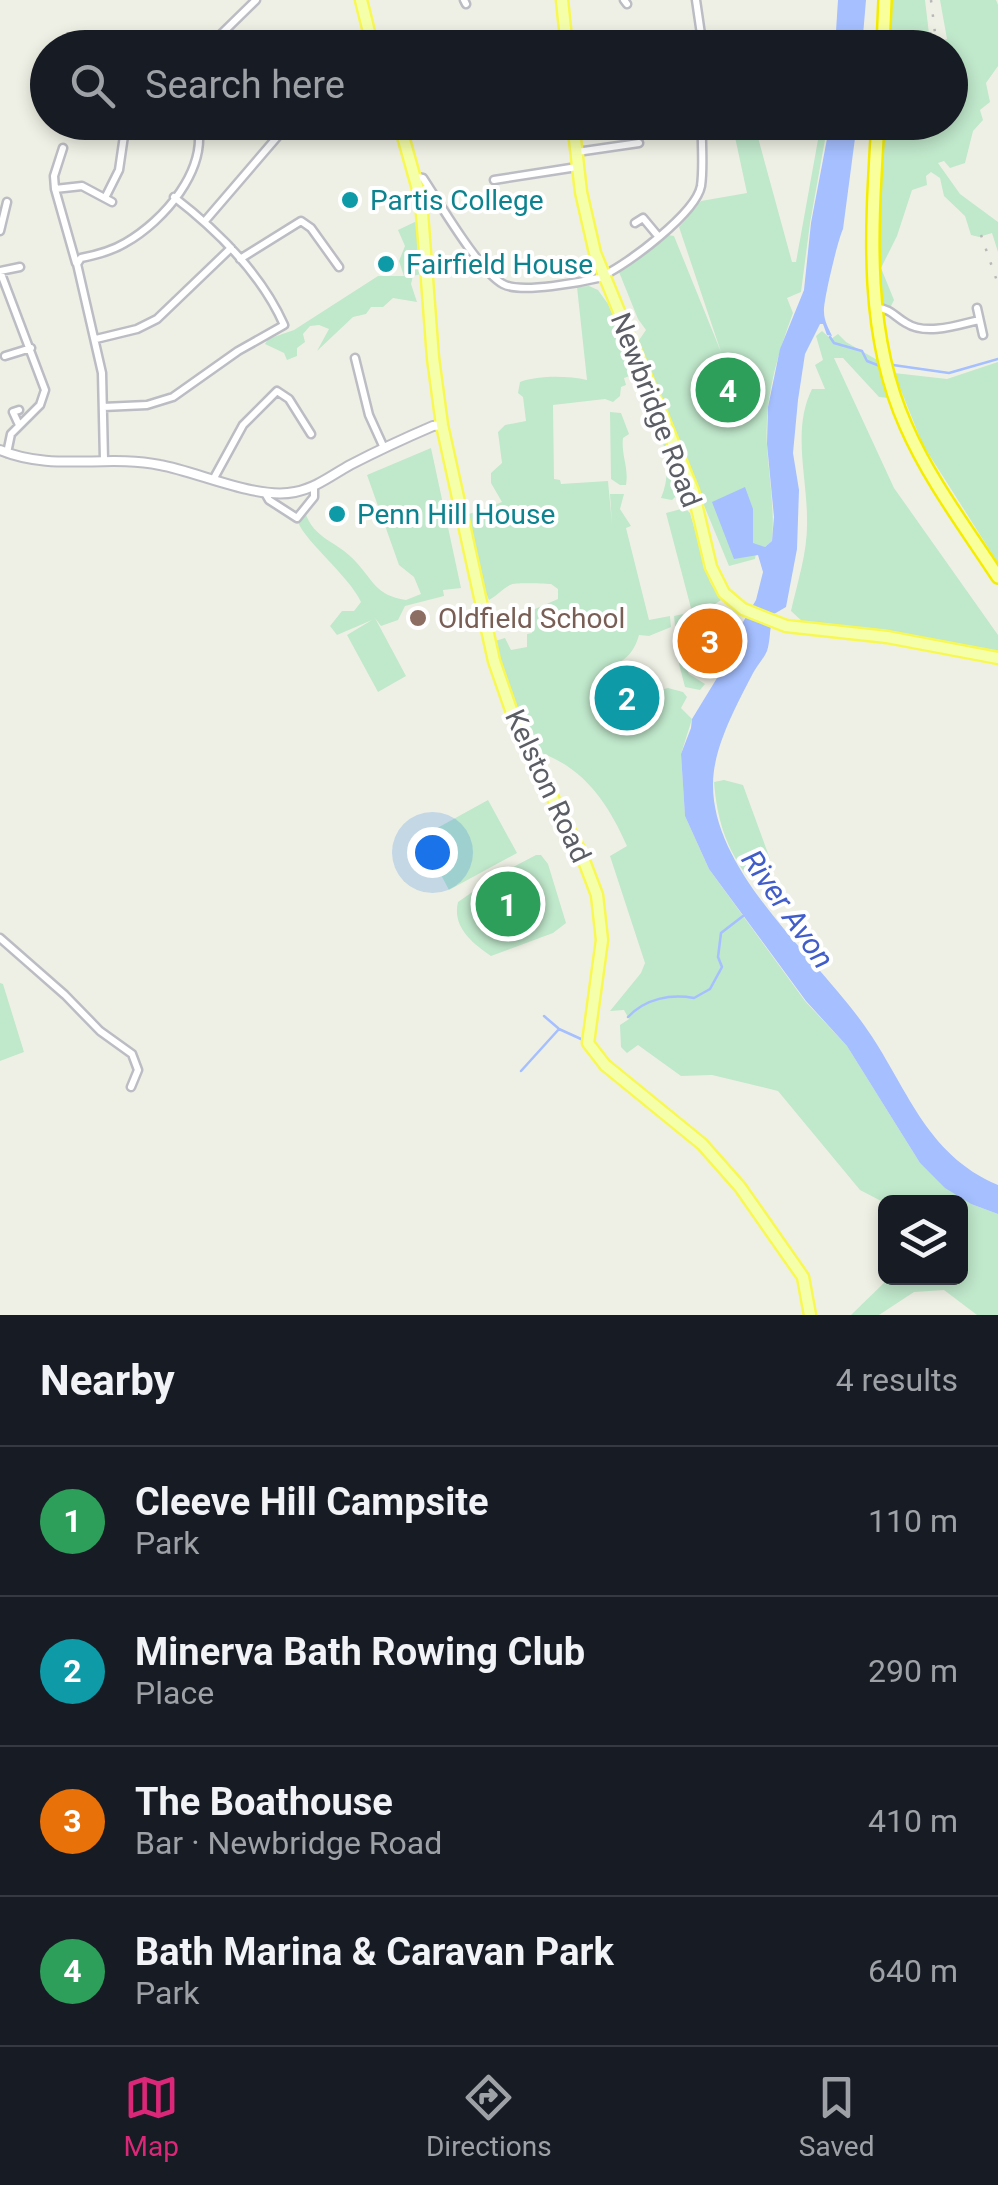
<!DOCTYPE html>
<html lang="en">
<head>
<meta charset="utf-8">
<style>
  body { margin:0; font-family:Roboto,sans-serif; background:#242831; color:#f1f3f6 }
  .controls { position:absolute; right:30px; bottom:30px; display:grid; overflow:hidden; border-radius:15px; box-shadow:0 5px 15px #0003 }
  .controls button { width:90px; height:90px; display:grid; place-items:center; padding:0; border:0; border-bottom:2px solid #363941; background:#171b24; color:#f1f3f6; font:50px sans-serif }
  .you { position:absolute; left:432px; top:852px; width:35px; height:35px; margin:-25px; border:8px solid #fff; border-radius:50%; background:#1a73e8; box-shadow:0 0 0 15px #1a73e833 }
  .badge { display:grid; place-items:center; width:65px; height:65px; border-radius:50%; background:#db2777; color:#fff; font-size:32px; font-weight:700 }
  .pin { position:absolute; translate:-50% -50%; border:5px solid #fff; box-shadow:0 2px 10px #0006 }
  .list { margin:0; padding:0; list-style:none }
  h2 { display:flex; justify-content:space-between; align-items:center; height:130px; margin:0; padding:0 40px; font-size:42px }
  h2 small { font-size:32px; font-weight:400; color:#9ea1a6 }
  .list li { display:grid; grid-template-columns:65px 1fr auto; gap:30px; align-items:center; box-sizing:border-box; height:150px; padding:0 40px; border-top:2px solid #363941 }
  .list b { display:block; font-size:38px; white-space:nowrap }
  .list p { margin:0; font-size:32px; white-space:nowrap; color:#9ea1a6 }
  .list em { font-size:32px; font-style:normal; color:#9ea1a6 }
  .icon { flex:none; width:55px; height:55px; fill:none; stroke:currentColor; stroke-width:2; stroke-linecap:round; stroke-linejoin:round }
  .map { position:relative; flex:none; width:998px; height:1315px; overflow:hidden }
  .search { position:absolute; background:#171b24; box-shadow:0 5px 15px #0003; left:30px; right:30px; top:30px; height:110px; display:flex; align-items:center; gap:25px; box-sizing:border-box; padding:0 35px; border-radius:55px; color:#9ea1a6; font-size:38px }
  .sheet { height:730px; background:#171b24 }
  nav { display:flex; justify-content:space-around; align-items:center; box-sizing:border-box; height:140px; border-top:2px solid #363941; background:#171b24; font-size:28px; color:#9ea1a6 }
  nav a { display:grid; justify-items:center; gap:5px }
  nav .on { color:#db2777 }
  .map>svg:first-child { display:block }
</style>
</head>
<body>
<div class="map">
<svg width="998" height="1315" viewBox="0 0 998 1315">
  <rect width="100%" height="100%" fill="#eff0e5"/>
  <path fill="#c0e8cb" d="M888,0H925L930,42L947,39L940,0H996L998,5V66L986,83L990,102L980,110L983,120L973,131L965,163L950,168L944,161L938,163L960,194L998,222V252L992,233L979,237L971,235L965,216L944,196L940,178L931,172L926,176L927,185L912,190L897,236L881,268L894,300L890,308L883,306L875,248L882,123L950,122V48L886,47Z
    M732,123H754L792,262H796L821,123H828L810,223L801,292L787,298L793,313C777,356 764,400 767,446C769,478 775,509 772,541L765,547L757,546L755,559L729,566L637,343L646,330L638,319L619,272L668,235L674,236L721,352L679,227L701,201L747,193Z
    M419,220L425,273L413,276L411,284L417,302L393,298L383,307H371L366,314L353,317L317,351L329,329L319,325L310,326L303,334L305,342L297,348V356L287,360L284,353L265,344L268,339L294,330L378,276H404L399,261L405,246L398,230Z
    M589,286L598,290L608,304L675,457L684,488L672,500L661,498C679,456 651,413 635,374L624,378L626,385L621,387L620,396L613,402L605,399L553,405L554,479L560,480L561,484L608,481L612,524L610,494H624L620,509L631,526L626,528L649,620L670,616L671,627L649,636L639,635C634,653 625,661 608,668L611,681L598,685L621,720C637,719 652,707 656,691L668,688L683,692L687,697L681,708L692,719L681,754L685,816L709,869L805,1001L847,1046L920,1163L946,1188L971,1204L998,1214V1315H977L944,1290L914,1292L879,1315H851L889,1278H960V1202L885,1203L860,1190L778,1091L712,1075L681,1076L638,1045L627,1053L621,1047L620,1025L629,1019L624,1010L610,1011L641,973L645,963L610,856L627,846C607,801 582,765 533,750L518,718L495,641L505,638L511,650L527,647V634L532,633L528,612L558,599V589L551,584C542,584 517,582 510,585C502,589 497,596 489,600C478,575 476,546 467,518L469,514L502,502L491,483V473L502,463L498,432L505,425L526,421L523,397L518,393L520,382C540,375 568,376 587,380L577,287Z
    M822,331L831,339L838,334L846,342L879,361L889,398L879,397L843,358H834L894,488L998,635V653L890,632L804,623L791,611C798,580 808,551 807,519C807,476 792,429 812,389H825L815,365L823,360L816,336Z
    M998,362V563L923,445L894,373L947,379Z
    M610,412L621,413L629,434L623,438C621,455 629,468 626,485H620L611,479Z
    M431,448L461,588L443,590L444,596L405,606L398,620L381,626L375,618L406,676L378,692L347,635L372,620L337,635L330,626L342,611H354L361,602C349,575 299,537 297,518L305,512C314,540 338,541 356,562C374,581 375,595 406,600L421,594L414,577L399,565L367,475Z
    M685,508L690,513L710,582L721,600L712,606L703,626L694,622L688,634L696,640L684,663L689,674L705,684L700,690L685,687L679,664L674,616L692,612L666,513Z
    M724,780L743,785L770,859L747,876C725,846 717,818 714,782Z
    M488,800L517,853L449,890L421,837Z
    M536,855H541L548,864L566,923L553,933L491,956C472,943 452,927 458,902L494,877Z
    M0,983L3,984L24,1052L0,1061Z"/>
  <path fill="#a5bfff" d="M838,0H866L862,47H835Z
    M830,123H857L843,229C838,239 823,302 824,312C824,321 829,329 832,336L827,335L823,324H820L805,354L798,400L793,453L799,490L797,549L786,607L774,614C769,626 771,639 767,651C763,660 755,668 751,677C735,708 713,749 713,784C712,872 816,957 864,1025C907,1085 924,1154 998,1185V1214L971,1204L945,1188L920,1163L847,1046L806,1001L709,869L685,816L681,754L691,728L692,719L728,660L736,634L756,600L763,572L758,555L734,559L712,502L745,487L753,509V543L765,547L772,541L774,517L767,444L768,407L780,349L804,290L811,223Z"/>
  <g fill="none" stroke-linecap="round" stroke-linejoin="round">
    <path stroke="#a5bfff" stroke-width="2.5" d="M830,337L834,343L862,351L867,361L880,366
      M893,365L949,373L998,359
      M544,1016L558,1028
      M628,1017C646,998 671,994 694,998L710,989L722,967L718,957L721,933L743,916
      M521,1071L559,1029L581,1039"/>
    <g stroke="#bcbdc4" stroke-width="11">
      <path id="minor" d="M464,0L466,4
        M624,0L627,4
        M696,0L703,48
        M207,48L256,0
        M330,122L339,126L344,122
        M63,148L54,176L55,189L82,186L112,202
        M577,152L639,143
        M416,177L423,178C439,202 479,271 503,284C521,294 582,282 603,277
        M494,180L577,167
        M55,189L76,263
        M105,198L119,170L126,122
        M205,221L290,122
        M635,223L643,218L658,236
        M0,231L7,202
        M240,259L301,221L311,228L339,267
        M604,275C628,264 696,213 701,186C704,165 701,143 702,122
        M878,308C891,309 895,317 906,323C926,336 958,325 979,320
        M977,308L983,335
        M96,339L137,329L157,319L231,248
        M5,356L31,348
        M355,358L369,415L384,448
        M103,407L147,405L173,397L238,351L284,325C261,273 218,231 174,197
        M19,425L13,412L19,410
        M7,453L11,434L40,405L45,390L0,271L20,267
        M104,460L102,373L77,264L81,258C96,255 112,251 125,243C164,221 209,169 197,122
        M214,478L243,425L277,391L289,399L311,434
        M265,493L269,500L297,518L314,497V486
        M0,938L65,995L100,1031L132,1054L138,1070L131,1087"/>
    </g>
    <g stroke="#bcbdc4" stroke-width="12">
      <path id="tertiary" d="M0,450C52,472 106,454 160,465C199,472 256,500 295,492C316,488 332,475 350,465C377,451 405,438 433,426L442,425"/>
    </g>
    <g stroke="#f8f855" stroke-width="15">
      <path id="primary" d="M361,0L373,48
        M562,0L567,48
        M399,122L421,200L433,358L442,425L494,661L518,730L581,853L597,895L602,940L588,1043L605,1065L702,1144L740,1187L803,1277L810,1315
        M573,122L581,192L595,253L693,491L711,567L724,593L743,609L786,626L887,637L998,658"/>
    </g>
    <g stroke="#f4ed00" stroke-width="16">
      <path id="trunk" d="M883,48L885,0
        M878,122C872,224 863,330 906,426C929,479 966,528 998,577"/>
    </g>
    <use href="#minor" stroke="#fff" stroke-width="6"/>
    <use href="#tertiary" stroke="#fff" stroke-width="8"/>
    <use href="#primary" stroke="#f5ffaa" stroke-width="10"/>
    <use href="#trunk" stroke="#f8ff9b" stroke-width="11"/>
    <path stroke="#b8b8b9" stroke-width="2.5" stroke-dasharray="2.5 12" stroke-linecap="butt" d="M931,0L936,41
      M981,235L998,284"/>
  </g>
  <g fill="#0f9aa8" stroke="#fff" stroke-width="4">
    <circle cx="350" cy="200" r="10"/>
    <circle cx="386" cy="264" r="10"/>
    <circle cx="337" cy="514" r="10"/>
  </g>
  <circle fill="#8d6e63" stroke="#fff" stroke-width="4" cx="418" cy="618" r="10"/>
  <g text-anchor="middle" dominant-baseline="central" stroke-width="8" stroke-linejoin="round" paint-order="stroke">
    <g font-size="28" fill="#0d838f" stroke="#fff" text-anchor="start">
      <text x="370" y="200">Partis College</text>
      <text x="406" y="264">Fairfield House</text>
      <text x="357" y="514">Penn Hill House</text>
    </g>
    <g font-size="28" fill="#5c5e66" stroke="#fff">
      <text transform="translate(656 410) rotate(69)">Newbridge Road</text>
      <text transform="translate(548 786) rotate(65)">Kelston Road</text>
    </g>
    <g font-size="28" fill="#785e54" stroke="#fff" text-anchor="start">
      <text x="438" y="618">Oldfield School</text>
    </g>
    <g font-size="30" font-style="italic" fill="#415dc9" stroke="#fff">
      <text transform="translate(788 909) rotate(55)">River Avon</text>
    </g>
  </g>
</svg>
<div class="controls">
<button><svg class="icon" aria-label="layers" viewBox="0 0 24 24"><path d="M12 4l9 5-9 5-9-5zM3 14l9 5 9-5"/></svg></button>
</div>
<div class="you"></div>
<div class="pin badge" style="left:508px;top:904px;background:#2e9e5b">1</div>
<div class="pin badge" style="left:627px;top:698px;background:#0f9aa8">2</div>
<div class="pin badge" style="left:710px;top:641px;background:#e8710a">3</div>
<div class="pin badge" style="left:728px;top:390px;background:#2e9e5b">4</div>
<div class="search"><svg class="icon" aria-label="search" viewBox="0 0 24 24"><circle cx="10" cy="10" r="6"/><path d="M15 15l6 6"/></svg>Search here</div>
</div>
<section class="sheet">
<h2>Nearby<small>4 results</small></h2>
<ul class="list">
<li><span class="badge" style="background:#2e9e5b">1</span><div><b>Cleeve Hill Campsite</b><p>Park</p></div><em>110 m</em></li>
<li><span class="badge" style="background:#0f9aa8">2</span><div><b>Minerva Bath Rowing Club</b><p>Place</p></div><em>290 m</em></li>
<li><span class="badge" style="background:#e8710a">3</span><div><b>The Boathouse</b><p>Bar · Newbridge Road</p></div><em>410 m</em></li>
<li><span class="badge" style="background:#2e9e5b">4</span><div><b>Bath Marina &amp; Caravan Park</b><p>Park</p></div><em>640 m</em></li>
</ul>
</section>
<nav>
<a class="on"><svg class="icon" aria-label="map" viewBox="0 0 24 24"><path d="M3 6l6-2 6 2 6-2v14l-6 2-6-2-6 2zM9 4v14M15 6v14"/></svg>Map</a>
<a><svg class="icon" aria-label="directions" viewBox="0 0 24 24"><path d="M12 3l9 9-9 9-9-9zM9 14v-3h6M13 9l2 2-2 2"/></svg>Directions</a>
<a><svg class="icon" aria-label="saved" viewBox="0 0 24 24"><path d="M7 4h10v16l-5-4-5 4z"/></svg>Saved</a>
</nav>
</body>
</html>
